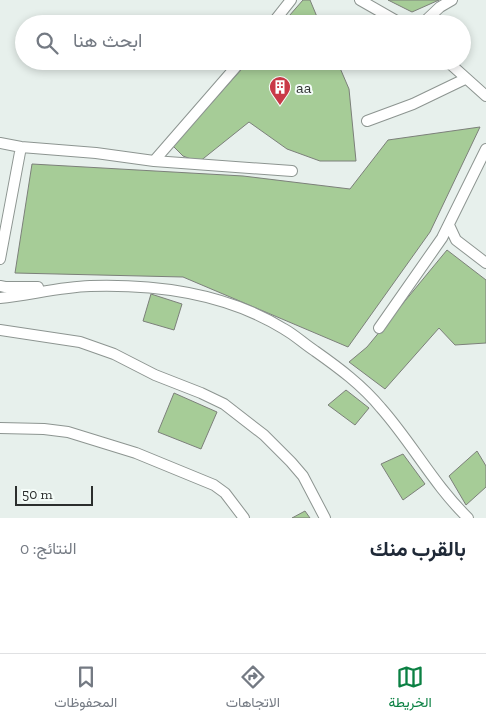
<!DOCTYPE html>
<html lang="ar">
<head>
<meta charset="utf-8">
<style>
  body { margin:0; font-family:"Zilla Slab",Vazirmatn,serif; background:#f2f2f3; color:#1f2937; direction:rtl }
  .scale { position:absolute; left:15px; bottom:12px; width:78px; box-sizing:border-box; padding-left:5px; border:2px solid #2b2e2d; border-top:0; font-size:14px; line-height:18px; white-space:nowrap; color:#2b2e2d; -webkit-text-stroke:4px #f5fdf9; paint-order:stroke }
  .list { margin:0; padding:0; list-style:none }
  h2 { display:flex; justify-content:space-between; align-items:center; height:65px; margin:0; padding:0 20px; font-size:21px }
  h2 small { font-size:16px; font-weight:400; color:#747a83 }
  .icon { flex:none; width:28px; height:28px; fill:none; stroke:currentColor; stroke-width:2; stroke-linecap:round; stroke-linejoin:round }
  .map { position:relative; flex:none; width:486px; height:518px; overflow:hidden; direction:ltr }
  .search { position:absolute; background:#fff; box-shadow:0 2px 8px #0003; left:15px; right:15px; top:15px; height:55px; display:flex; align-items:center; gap:12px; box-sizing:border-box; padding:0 18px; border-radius:28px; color:#747a83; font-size:19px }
  .sheet { height:135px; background:#fff }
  nav { display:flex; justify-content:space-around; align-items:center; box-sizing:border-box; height:70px; border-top:1px solid #e0e1e3; background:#fff; font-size:14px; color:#747a83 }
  nav a { display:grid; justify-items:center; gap:2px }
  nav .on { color:#0b8043 }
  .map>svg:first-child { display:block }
</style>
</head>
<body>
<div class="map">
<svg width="486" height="518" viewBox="0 0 486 518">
  <rect width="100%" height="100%" fill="#e7f0ec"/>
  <path fill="#a6cc97" stroke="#7c807a" d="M303,0H310L320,24H282Z
    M388,0H439L412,12Z
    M249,61H337L349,89L356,161H320L287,149L249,122L199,162L183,156L173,146Z
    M480,127L430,232L348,347L183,277L15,273L32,164L243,176L350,189L388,140Z
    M447,250L486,280V343L455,345L439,328L385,389L349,362L367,347Z
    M151,294L182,304L174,330L143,321Z
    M346,390L369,408L355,425L328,405Z
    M174,393L217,412L201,449L158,432Z
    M477,451L486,466V487L466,505L449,476Z
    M403,454L425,484L403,500L381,464Z
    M305,511L310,518H292Z"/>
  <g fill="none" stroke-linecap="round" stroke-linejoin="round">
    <g stroke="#8d9591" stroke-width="12">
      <path id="minor" d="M360,0L402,24
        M272,24L291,0
        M422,24L440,7L452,0
        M447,61L486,96
        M367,121L413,104L465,79
        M0,143L21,147L96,153L154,161L292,171
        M154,161L241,61
        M449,225L456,240L486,263
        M0,259L21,147
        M0,286L5,287H38
        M0,298C30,295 60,287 90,286C157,284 226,293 284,329C295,335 304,344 315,351C339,368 362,385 381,408C412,443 434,485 468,518
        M379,328L442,238L486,149
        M0,330L80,342L114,354L155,375L201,393L224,404L264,435L291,462L303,476L325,518
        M0,428L44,429L68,432L136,453L214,485L225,493L244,518"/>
    </g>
    <use href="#minor" stroke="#fff" stroke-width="10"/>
  </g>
  <defs>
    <g id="building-pin" transform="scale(1.125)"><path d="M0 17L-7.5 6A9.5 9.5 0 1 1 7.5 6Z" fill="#c93947" stroke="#f5fdf9"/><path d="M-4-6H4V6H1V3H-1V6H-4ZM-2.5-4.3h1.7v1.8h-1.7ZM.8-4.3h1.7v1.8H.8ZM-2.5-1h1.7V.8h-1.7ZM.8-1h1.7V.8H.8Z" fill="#fff"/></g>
  </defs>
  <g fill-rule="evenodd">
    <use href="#building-pin" x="280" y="87"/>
  </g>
  <g text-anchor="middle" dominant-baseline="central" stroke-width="4" stroke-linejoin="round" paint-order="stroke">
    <g font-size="16" fill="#2b2e2d" stroke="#f5fdf9" text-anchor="start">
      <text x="296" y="87">aa</text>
    </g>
  </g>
</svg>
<div class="scale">50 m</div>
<div class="search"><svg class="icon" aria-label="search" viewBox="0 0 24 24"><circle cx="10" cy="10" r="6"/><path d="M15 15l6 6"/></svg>ابحث هنا</div>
</div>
<section class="sheet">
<h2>بالقرب منك<small>النتائج: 0</small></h2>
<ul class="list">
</ul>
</section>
<nav>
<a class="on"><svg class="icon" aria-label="map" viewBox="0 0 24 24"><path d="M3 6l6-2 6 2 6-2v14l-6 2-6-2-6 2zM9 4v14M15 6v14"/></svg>الخريطة</a>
<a><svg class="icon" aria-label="directions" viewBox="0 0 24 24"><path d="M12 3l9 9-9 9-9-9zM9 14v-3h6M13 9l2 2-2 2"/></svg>الاتجاهات</a>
<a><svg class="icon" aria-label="saved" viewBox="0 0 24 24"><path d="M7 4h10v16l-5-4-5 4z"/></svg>المحفوظات</a>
</nav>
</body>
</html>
